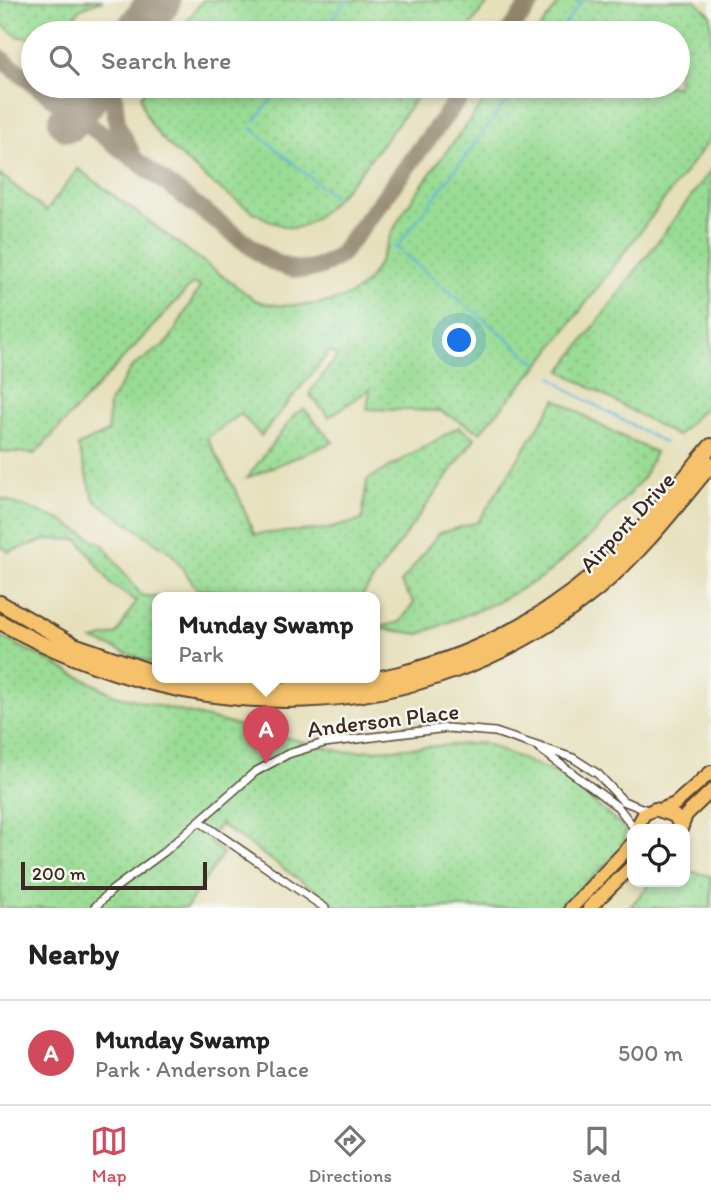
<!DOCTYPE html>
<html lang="en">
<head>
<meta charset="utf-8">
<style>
  body { margin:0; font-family:Itim,sans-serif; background:#f6f6f6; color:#222 }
  .controls { position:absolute; right:21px; bottom:21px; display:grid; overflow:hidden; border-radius:14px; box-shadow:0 4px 10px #0003 }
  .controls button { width:63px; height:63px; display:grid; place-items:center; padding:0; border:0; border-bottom:2px solid #e0e0e0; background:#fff; color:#222; font:35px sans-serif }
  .scale { position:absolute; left:21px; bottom:18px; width:186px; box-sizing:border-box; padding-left:7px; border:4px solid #3b2a1e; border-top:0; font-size:19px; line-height:24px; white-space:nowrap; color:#3b2a1e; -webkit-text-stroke:5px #f6f6f2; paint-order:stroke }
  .you { position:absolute; left:460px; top:341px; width:24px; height:24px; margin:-18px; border:5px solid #fff; border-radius:50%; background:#1a73e8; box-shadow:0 0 0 10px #1a73e833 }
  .badge { display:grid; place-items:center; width:46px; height:46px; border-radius:50%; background:#d1495b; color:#fff; font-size:23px; font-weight:700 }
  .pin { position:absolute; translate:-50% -58px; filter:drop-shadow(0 2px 4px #0008) }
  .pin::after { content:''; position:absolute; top:37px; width:24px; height:21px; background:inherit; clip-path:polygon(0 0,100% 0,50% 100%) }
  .popup { position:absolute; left:152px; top:592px; width:228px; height:91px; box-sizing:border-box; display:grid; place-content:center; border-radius:14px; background:#fff; filter:drop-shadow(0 2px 5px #0005); font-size:23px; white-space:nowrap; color:#767676 }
  .popup b { font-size:26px; color:#222 }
  .popup::after { content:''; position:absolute; left:50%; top:100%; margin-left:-14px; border:14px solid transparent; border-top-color:#fff }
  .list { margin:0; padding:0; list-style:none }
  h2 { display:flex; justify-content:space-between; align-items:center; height:91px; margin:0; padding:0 28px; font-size:30px }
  h2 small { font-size:23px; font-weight:400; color:#767676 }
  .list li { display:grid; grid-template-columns:46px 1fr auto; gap:21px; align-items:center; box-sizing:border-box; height:105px; padding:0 28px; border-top:2px solid #e0e0e0 }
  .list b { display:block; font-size:26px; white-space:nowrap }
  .list p { margin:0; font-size:23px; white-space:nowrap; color:#767676 }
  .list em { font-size:23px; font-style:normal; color:#767676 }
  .icon { flex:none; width:38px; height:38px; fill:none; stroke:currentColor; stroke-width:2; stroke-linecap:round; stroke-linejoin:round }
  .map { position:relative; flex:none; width:711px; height:908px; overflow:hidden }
  .search { position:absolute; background:#fff; box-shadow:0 4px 10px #0003; left:21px; right:21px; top:21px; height:77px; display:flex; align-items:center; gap:18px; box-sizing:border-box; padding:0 24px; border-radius:38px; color:#767676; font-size:26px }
  .sheet { height:196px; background:#fff }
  nav { display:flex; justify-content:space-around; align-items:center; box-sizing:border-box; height:98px; border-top:2px solid #e0e0e0; background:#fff; font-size:19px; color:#767676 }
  nav a { display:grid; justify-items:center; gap:4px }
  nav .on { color:#d1495b }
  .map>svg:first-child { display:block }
</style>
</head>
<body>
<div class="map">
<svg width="711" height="908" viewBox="0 0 711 908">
  <defs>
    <pattern id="grass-dots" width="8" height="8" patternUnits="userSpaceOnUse" patternTransform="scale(1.75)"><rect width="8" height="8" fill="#99dc94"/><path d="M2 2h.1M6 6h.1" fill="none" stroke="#85bd7f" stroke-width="1.8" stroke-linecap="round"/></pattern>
  </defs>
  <rect width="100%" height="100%" fill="#f6f6f2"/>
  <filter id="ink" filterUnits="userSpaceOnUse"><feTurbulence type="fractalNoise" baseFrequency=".0143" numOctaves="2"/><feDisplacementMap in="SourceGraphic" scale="14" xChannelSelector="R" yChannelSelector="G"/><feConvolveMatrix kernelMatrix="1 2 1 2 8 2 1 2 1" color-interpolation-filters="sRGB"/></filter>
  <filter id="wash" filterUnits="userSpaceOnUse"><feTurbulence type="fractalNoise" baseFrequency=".00686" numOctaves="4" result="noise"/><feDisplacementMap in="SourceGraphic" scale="28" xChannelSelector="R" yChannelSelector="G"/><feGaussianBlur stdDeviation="1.57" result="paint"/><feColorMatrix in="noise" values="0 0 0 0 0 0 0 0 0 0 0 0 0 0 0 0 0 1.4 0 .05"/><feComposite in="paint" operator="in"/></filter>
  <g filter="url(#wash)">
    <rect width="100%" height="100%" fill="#e5dfba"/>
    <path fill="url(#grass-dots)" stroke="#6a8359" stroke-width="2" d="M0,0H103L81,8L62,33H33V38L19,37L0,23Z
      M203,0H490L465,33H178Z
      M561,0H695L711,15V138L539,365L480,432L440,411L367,409L370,389L329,417L309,394L337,356L330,351L261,436L241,414L207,438L239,497L254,534L328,529L362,520L367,480L459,427L475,438L360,598H277L263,593L198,590L171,553L94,500L78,446L108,432L109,403L132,367L168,342L200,287L193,283L35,454L0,451V174L46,211L78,169L255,300C278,310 337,306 358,290C381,272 386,239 401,216C430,171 464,128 496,86H678V33H536Z
      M149,86H425C405,113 324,230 293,228C267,226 221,190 201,174C177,153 144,130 141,96Z
      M711,170V401L677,436L561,371Z
      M556,399L605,428L655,452L644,477L595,532L543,577L495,603L420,634L375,628L400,622L414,603L401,583L439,533L478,522Z
      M304,409L333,442L247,478L295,414Z
      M0,498L61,520L103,545L141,595L161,598H158L157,665L93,640L117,634L136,601L112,585L79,540L49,539L8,552L0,545Z
      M0,636L115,695L344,752L484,743L560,775L626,829L623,847L561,908H340L220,824L208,841L223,853L186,908H0Z
      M685,870L711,876V908H629L652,882H685Z"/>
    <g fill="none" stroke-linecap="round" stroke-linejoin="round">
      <path stroke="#5fb2da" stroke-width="2" d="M322,33L347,0
        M558,33L583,0
        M255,121L282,86
        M251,128L336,199
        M394,246L539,365
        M398,250L400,243L518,86
        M552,377L571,392L665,443"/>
      <path stroke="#90846c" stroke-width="18" d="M508,33L533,0
        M0,58L33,83
        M37,86L262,255C289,274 315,275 341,254L468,86
        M113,86L117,125L131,152"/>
      <path stroke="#90846c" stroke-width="42" d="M135,33L160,0
        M69,121L95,86"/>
    </g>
  </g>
  <g filter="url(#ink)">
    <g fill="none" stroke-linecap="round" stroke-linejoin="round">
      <g stroke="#544535" stroke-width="10">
        <path id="street" d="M540,749L618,807L635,829
          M199,821L325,908
          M94,908L111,891L164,852L255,772L288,754L324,743L447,728L495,732L573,758L598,774L623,801L649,811"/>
      </g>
      <g stroke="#544535" stroke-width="16">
        <path id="primary" d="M662,809L675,804L711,772
          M636,829L644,814L655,809L675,816L681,829
          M681,829L686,815L711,791
          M571,908L632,844
          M589,908L632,866"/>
      </g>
      <g stroke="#544535" stroke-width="18">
        <path id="highway" d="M0,603L74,645L158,674
          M0,622C194,730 420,732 597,589C641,552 675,508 711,464
          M175,678C323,711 483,670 597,572C641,535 675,489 711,446"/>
      </g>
      <use href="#street" stroke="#fff" stroke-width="7"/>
      <use href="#primary" stroke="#f5c16b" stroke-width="12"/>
      <use href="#highway" stroke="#f5c16b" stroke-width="14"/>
    </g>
  </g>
  <g text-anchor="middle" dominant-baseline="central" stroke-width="5" stroke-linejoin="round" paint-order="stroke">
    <g font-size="23" fill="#3b2a1e" stroke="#f6f6f2">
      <text transform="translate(627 522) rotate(-47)">Airport Drive</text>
      <text transform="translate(383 720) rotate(-7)">Anderson Place</text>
    </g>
  </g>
</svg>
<div class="controls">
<button><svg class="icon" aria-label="locate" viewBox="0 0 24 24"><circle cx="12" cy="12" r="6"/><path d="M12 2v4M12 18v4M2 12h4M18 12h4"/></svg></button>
</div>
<div class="scale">200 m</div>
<div class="you"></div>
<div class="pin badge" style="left:266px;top:764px">A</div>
<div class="popup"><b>Munday Swamp</b>Park</div>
<div class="search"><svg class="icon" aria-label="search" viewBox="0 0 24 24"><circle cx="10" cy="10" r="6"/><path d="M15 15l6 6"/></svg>Search here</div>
</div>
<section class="sheet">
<h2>Nearby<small></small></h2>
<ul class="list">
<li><span class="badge">A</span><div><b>Munday Swamp</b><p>Park · Anderson Place</p></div><em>500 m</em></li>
</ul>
</section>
<nav>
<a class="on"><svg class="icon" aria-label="map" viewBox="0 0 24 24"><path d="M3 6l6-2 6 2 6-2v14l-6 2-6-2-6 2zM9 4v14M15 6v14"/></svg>Map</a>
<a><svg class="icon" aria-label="directions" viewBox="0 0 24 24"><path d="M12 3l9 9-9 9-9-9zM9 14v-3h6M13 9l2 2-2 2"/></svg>Directions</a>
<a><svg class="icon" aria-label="saved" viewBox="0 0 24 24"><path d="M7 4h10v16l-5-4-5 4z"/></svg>Saved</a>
</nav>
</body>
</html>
